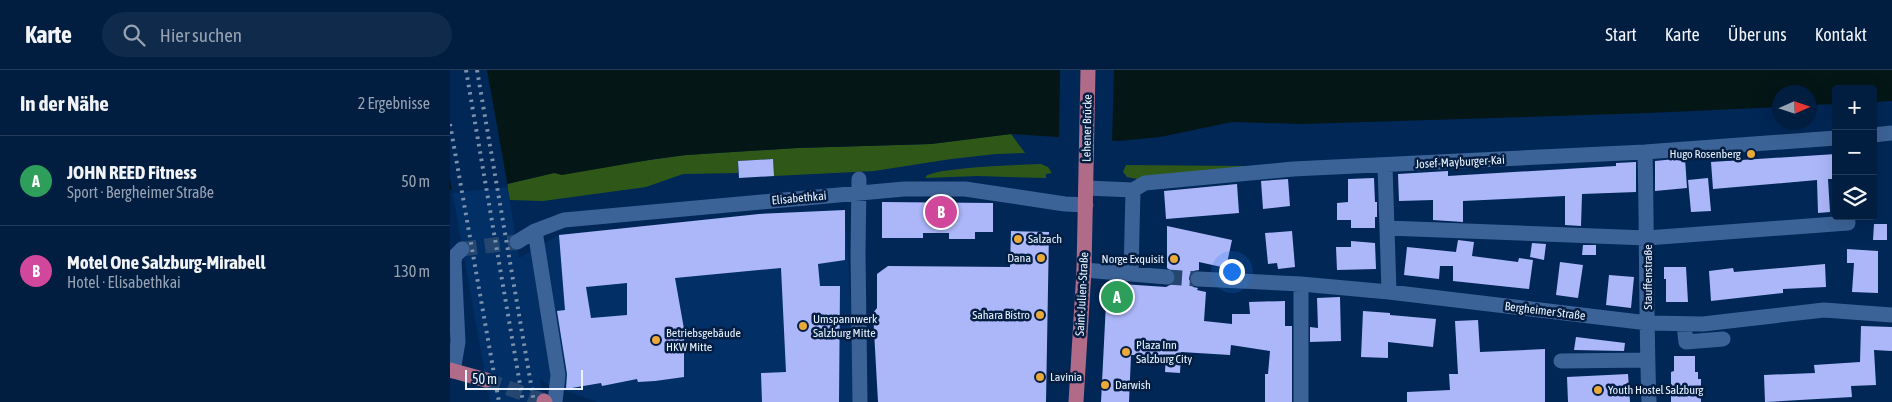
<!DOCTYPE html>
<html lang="de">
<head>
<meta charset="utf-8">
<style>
  body { margin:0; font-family:"Asap Condensed",sans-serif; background:#0f2a4b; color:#f1f3f6 }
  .controls { position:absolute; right:15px; top:15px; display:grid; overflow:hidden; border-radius:5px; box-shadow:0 5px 20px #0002 }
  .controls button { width:45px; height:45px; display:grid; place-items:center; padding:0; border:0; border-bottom:1px solid #233b59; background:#011d40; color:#f1f3f6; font:25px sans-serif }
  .compass { position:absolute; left:1322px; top:15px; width:45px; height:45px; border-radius:50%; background:#011d40; box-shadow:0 5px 20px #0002; rotate:87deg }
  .scale { position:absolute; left:15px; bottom:12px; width:118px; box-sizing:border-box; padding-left:5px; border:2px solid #eaf3ff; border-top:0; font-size:14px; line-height:18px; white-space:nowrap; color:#eaf3ff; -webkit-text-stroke:4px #031e42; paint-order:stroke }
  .you { position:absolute; left:781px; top:201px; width:18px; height:18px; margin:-12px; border:4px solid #fff; border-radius:50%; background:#1a73e8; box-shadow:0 0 0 8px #1a73e833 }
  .badge { display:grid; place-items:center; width:32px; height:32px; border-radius:50%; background:#eba939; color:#fff; font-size:16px; font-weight:700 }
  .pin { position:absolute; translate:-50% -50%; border:2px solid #fff; box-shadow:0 1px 5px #0006 }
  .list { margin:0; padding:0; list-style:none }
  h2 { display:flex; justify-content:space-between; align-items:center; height:65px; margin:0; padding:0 20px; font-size:21px }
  h2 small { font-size:16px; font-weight:400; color:#96a2b1 }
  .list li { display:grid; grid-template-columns:32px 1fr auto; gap:15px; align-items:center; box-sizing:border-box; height:90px; padding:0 20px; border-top:1px solid #233b59 }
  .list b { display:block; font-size:19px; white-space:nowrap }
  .list p { margin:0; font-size:16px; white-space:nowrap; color:#96a2b1 }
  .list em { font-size:16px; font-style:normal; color:#96a2b1 }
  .icon { flex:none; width:28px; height:28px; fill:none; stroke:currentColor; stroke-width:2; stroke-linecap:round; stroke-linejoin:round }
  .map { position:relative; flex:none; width:1442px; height:332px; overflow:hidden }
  header { display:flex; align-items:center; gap:30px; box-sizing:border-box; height:70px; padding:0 25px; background:#011d40; border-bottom:1px solid #233b59 }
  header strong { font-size:24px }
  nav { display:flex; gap:28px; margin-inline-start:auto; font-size:18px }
  .search { width:350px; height:45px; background:#0f2a4b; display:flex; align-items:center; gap:12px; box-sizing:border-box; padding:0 18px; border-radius:28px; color:#96a2b1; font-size:19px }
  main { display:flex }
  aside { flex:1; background:#011d40 }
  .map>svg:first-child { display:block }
</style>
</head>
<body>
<header>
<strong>Karte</strong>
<div class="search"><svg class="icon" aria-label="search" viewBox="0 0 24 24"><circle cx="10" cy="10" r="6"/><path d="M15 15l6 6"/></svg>Hier suchen</div>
<nav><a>Start</a><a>Karte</a><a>Über uns</a><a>Kontakt</a></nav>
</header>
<main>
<aside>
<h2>In der Nähe<small>2 Ergebnisse</small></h2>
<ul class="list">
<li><span class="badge" style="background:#2e9e5b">A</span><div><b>JOHN REED Fitness</b><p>Sport · Bergheimer Straße</p></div><em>50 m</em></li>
<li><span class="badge" style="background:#d1479c">B</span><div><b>Motel One Salzburg-Mirabell</b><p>Hotel · Elisabethkai</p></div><em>130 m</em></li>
</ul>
</aside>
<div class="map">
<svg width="1442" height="332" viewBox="0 0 1442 332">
  <rect width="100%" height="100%" fill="#012756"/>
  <path fill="#022f65" d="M57,114L69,188L109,165L309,144L395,140L407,332H147L99,315L90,309L94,332H40L2,120Z"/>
  <path fill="#2f5818" d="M561,64L575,83L546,84L501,89L424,101L324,106L323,89L288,91V103L233,104L196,117L93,131L60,130L57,114L104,103L236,85L347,78L481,74Z
    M591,94L598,97L602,103L596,104V108L527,106L476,108V106C490,97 570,95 591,94Z
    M676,95L793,96V99L687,109L677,107L673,102Z"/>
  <path fill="#051616" d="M0,0H1442V31L1423,32V19H1386V34L1360,35V22H1330L1329,37L1199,43L851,54L782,52L710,67L668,71L561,64L481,74L347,78L236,85L205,89L112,105L104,103L57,114L0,120Z"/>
  <path fill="#012756" d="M0,0H37L58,117L2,123L0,108Z
    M610,0H664L662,73L609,70Z"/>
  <path fill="#acb7fa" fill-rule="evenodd" d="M1386,84V109H1378L1380,142L1368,143L1367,110L1263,119L1261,92Z
    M1235,88L1237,118L1205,121V91Z
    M323,89L324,106L289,108L288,91Z
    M1186,92V122L1132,124L1131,156L1115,155V126L1013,131V152L983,150V130L949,131L948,104L998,101V106L1166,96V93Z
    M924,108L925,132H927V147H925V158H901V150H887V133L898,132V109Z
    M1258,108L1261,141L1241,142L1238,110Z
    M838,109L840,136L813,139L811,111Z
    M787,114L789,143L716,149L714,121Z
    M432,132L543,133V162H525V169H499V163H473V168H432Z
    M395,140V190L368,194L370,216H390L389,332H312L311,303L336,302L331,198L225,208L234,259V307L205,311L188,312L187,309L152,316L151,313L116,319L117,304L107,241L115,240L109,165L309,144ZM177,213V245L141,248L136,217Z
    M1424,154H1437V170H1423Z
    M717,156L782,170L776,198L749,192V200L743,201L740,204L739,209L743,217L748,218L747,220L756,222L754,251L782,254V244H800L799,232L835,231V256H842V332H815V304H818L820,281L781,275L780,285L731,282L730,303L715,302L716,285H681L679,332H651L657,213L716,217L724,213L726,207L725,203L717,198Z
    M561,161L599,162L596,332H428L423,243L427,238V204L438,196L560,197Z
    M842,161L845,197L828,199L827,193L818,194L815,163Z
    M1008,170L1024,172L1022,186L1068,192L1069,188L1083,190L1079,219L1003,211V196H990L989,209L954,205L957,177L1006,182Z
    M901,171L925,173L926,199L887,200L886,177H901Z
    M1082,173L1096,174L1094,190L1080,187Z
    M1133,175H1146V185H1132Z
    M1397,179L1428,181V223L1402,222L1404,193H1397Z
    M1110,192L1133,195L1128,228L1106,225Z
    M1375,194L1376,217L1333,219V223L1261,231L1259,201L1283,198L1284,202Z
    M1214,197H1236L1238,232H1216V209H1214Z
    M1159,205L1184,207L1181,238L1156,235Z
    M890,227L891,271L860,272V257L868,258L867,228Z
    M913,241L940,243V245L986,249L983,277L938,272V288L911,287Z
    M1028,250L1030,282L1095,279V332H957V322L1000,320L999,304H1008L1005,251Z
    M1411,256L1442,257V281L1424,280L1426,315L1401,316L1402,327L1315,332L1314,305L1365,303L1364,295L1410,292Z
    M1126,267L1175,273L1174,281L1124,280Z
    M1224,286H1245V302H1248V309H1251V332H1221V302L1224,301Z
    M1178,304L1180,332H1118L1117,307Z"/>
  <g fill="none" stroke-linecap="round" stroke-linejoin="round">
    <path stroke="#24466f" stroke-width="15" stroke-dasharray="15 8" stroke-linecap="butt" d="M12,179L67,172
      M717,207L748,209"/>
    <path stroke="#24466f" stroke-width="15" stroke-dasharray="15 8" stroke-linecap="butt" d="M36,310L94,331"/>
    <path stroke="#3c6397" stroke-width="15" d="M1423,65L1442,63
      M1195,82C1197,165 1196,249 1199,332
      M935,96L939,222
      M409,109L408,184L410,332
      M636,118L683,120L695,113L843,99L1195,82L1386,68
      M937,158L1197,168L1398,153
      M85,161L108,305L105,332
      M67,172L85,161L114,150L454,119H515L615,134L636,135
      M634,200L717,207
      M681,204L683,120
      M748,209L851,214L939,222L1198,253L1253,254L1374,240L1442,245
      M851,214V332
      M1234,255L1236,272L1273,269
      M1111,291L1197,290
      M3,301L8,272L4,191L6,185L12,179"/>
    <path stroke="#b06b88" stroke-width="15" d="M0,300L36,310
      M94,331L95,332
      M626,332L634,200L638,0"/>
    <path stroke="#7a91ad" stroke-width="4" stroke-dasharray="2.5 5" stroke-linecap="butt" d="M16,0L73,332
      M27,0L84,332
      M0,54L49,332"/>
  </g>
  <g fill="#eba939" stroke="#031e42" stroke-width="2">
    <circle cx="1301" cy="84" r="5"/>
    <circle cx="568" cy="169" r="5"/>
    <circle cx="591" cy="188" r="5"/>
    <circle cx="724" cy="189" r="5"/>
    <circle cx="590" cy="245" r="5"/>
    <circle cx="353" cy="256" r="5"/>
    <circle cx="206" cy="270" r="5"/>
    <circle cx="676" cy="282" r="5"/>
    <circle cx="590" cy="307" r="5"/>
    <circle cx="655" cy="315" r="5"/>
    <circle cx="1148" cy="320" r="5"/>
  </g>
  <g text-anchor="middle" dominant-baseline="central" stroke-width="5" stroke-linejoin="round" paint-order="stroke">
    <g font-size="12" fill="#eaf3ff" stroke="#031e42">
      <text transform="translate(637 58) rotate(-89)">Lehener Brücke</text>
      <text transform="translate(1010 92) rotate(-3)">Josef-Mayburger-Kai</text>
      <text transform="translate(349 128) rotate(-5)">Elisabethkai</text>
      <text transform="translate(1198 207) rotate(-90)">Stauffenstraße</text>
      <text transform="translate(632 224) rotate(-87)">Saint-Julien-Straße</text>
      <text transform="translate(1095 241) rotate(7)">Bergheimer Straße</text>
    </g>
    <g font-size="12" fill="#eaf3ff" stroke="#031e42" text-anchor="start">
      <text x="1291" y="84" text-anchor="end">Hugo Rosenberg</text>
      <text x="578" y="169">Salzach</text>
      <text x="581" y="188" text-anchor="end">Dana</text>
      <text x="714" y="189" text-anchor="end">Norge Exquisit</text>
      <text x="580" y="245" text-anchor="end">Sahara Bistro</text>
      <text x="363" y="249">Umspannwerk<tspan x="363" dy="14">Salzburg Mitte</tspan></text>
      <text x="216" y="263">Betriebsgebäude<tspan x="216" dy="14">HKW Mitte</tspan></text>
      <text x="686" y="275">Plaza Inn<tspan x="686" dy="14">Salzburg City</tspan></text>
      <text x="600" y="307">Lavinia</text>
      <text x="665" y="315">Darwish</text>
      <text x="1158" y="320">Youth Hostel Salzburg</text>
    </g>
  </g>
</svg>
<div class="controls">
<button>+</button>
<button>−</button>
<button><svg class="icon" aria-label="layers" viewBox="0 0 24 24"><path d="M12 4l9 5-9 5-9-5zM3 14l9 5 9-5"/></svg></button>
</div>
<svg class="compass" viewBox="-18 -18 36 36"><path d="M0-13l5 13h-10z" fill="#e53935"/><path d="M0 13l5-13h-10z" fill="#96a2b1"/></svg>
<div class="scale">50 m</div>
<div class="you"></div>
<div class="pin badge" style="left:667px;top:227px;background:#2e9e5b">A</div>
<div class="pin badge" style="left:491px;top:142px;background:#d1479c">B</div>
</div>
</main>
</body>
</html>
